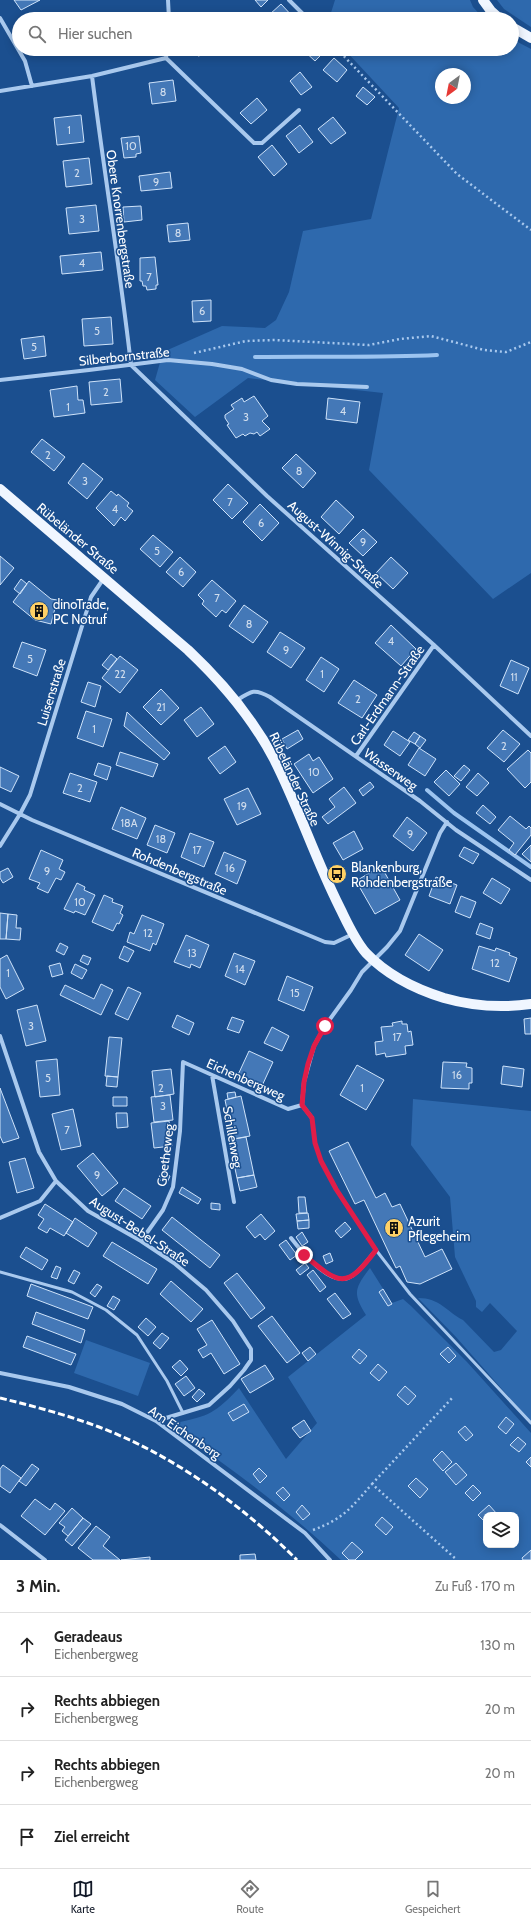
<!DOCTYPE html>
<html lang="de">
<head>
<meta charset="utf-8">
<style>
  body { margin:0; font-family:Cabin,sans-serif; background:#f6f6f6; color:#222 }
  .controls { position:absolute; right:12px; bottom:12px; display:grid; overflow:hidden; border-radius:8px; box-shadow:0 2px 10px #0003 }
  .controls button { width:36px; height:36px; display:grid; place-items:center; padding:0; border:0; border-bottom:1px solid #e0e0e0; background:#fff; color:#222; font:20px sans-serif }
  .compass { position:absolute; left:435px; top:68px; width:36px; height:36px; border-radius:50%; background:#fff; box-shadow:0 2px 10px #0003; rotate:212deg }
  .stop { position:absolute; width:12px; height:12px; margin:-9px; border:3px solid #e11d48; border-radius:50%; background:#fff }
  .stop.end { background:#e11d48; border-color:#fff; box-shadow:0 1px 4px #0008 }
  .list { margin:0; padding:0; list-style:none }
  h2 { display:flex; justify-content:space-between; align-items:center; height:52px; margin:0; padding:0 16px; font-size:17px }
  h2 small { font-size:13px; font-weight:400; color:#767676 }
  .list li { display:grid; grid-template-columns:26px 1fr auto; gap:12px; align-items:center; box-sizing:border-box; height:64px; padding:0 16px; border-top:1px solid #e0e0e0 }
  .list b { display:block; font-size:15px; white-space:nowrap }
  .list p { margin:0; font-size:13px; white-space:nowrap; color:#767676 }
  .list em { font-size:13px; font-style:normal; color:#767676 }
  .icon { flex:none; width:22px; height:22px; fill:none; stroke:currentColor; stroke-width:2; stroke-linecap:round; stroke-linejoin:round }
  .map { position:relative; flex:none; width:531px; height:1560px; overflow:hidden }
  .search { position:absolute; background:#fff; box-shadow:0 2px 10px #0003; left:12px; right:12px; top:12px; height:44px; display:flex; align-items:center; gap:10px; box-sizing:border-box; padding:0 14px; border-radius:22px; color:#767676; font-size:15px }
  .sheet { height:308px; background:#fff }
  nav { display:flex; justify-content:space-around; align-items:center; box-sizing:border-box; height:56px; border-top:1px solid #e0e0e0; background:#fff; font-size:11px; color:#767676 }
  nav a { display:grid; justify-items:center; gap:2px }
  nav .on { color:#111827 }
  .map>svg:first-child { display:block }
</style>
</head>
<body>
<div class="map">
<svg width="531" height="1560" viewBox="0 0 531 1560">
  <rect width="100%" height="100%" fill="#1b4f8f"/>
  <path fill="#2e69ad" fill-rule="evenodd" d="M335,0H470L473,7L484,19H329Z
    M497,0H531V27L504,9Z
    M512,39L531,49V573L493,599L369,470L383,393L248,378L195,417L155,380L163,352L222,326L265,328L276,320L289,292L303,231L371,219L399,108L344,49H512ZM441,74H465V98H441Z
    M413,1099L531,1111V1422L456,1337L418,1298C440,1298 447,1312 463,1320L494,1352L501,1350L517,1331L490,1303L482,1312L476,1307V1301L455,1257L450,1197L411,1145Z
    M370,1268L392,1303L403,1299L411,1306L467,1362L531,1433V1560H341C290,1512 233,1469 175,1430V1423C210,1416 215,1413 239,1388L286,1459L317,1423L288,1377L366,1315C352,1293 355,1288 370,1268ZM486,1515H516V1545H486Z
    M86,1340L150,1363L138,1396L74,1373Z"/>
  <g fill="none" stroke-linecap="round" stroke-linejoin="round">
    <path stroke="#9cc4f0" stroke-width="4" d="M255,357C316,356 376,358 437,355
      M427,790L454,813L531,867"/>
  </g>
  <path fill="#4478b7" stroke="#cfe3fa" d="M14,0H40L21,10Z
    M255,0H268L261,7Z
    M281,4L295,19H272L269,15Z
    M50,49H74V50L50,53Z
    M197,49H216L211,50L212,53L198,56Z
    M302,49H325L326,50L315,61Z
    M334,58L347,70L337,82L323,70Z
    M300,72L312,87L301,95L290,81Z
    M173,80L176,101L152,104L149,83Z
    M363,87L375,97L367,105L356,96Z
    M257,98L267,110L251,124L240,113Z
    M81,115L84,142L57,145L54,118Z
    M333,117L346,133L331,144L318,129Z
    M300,125L313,142L299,153L286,136Z
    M139,136L141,153L136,154V157L124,158L121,138Z
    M272,145L287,164L274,176L258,157Z
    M89,158L92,184L66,187L63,161Z
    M170,172L172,188L141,191L139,176Z
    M96,205L99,231L69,234L66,208Z
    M141,206L142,220L124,222L123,207Z
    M188,223L190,240L169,242L167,225Z
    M101,252L103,270L62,274L60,256Z
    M155,257L158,285H156V289L147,290L146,286H143L142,281H140V258Z
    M211,300V321L193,322L192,301Z
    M111,317L113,344L84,346L82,319Z
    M44,336L46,356L24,359L21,339Z
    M120,379L122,402L91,405L89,382Z
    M77,386L78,400H83L85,413L54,417L50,390Z
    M254,396L268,416L262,421L270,429L260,436L257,432L254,434L250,433L245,436L243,434L236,438L227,425L229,424L225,418V415L234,409L231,405L242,398L244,402Z
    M328,398L360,402L357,423L326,419Z
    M42,439L65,457L54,471L31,452Z
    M296,454L316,473L303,488L282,468Z
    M83,463L103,479L87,499L68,483Z
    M228,484L248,503L232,519L213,500Z
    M111,491L117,496L118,494L129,503L127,506L133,511L125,521L121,517L114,526L96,508Z
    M336,500L354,517L339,534L321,517Z
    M260,504L279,523L262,541L243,522Z
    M363,529L377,542L363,556L349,543Z
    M153,535L173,552L160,567L140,549Z
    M0,556L14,568L0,585Z
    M180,557L196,572L183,587L166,572Z
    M391,557L408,573L393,589L376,573Z
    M21,579L27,584L20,594L14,589Z
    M212,580L236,601L226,613L222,610L216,617L202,604L204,601L198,595Z
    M29,581L51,599L57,600L51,624L35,620L13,602Z
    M244,605L268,622L253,643L229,626Z
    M391,625L416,649L401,666L375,643Z
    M280,632L305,648L291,668L267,652Z
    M22,642L46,650L37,676L13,667Z
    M111,654L117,659L108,670L102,665Z
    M120,656L138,670L120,693L102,678Z
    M321,657L339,669L324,692L306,680Z
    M511,660L529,668L518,694L500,686Z
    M354,680L377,695L362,718L338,703Z
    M88,682L101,686L95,707L81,702Z
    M161,689L179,708L161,725L143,707Z
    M201,707L214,724L197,737L184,720Z
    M86,711L112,719L103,747L77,738Z
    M127,712L170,753L164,760L124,726Z
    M298,730L303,739L287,749L282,739Z
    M503,730L520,744L504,762L487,748Z
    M393,731L410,742L400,756L384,745Z
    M414,732L420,736L415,744L408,740Z
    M420,736L426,740L420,748L415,744Z
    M225,746L236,762L220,774L208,758Z
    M419,748L436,759L425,776L408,765Z
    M528,750L531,753V782L525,788L507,769Z
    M120,752L158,764L153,777L116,765Z
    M309,754L313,761L319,757L333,779L313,793L294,764Z
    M98,763L111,767L107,780L94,775Z
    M464,765L470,770L461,781L454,776Z
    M0,767L19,776L11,792L0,787Z
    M446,770L460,784L449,796L434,782Z
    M70,773L97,782L90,802L63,793Z
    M478,773L489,783L477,796L466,787Z
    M370,782L374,787L363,796L359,790Z
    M344,787L356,803L328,824L322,817L335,807L329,799Z
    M248,788L261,814L237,825L224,799Z
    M483,805L496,817L490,824L476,813Z
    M121,807L146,818L137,839L112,829Z
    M510,816L526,829L529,826L531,828V835L515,855L509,850L514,843L498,830Z
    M407,817L427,833L413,851L393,836Z
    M155,825L175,833L167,853L147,845Z
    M354,831L363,849L343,860L333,843Z
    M190,833L214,842L204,867L181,857Z
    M531,845V862L522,854Z
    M464,847L479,854L473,864L459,856Z
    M41,850L63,860L59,869L65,872L61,880L56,878L48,893L37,888L40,883L29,879Z
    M224,852L246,861L237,884L215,874Z
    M381,866L400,900L375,914L356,881Z
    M8,868L13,877L3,883L0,878V872Z
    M436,877L457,885L450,904L429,896Z
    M492,878L510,889L501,904L483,893Z
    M77,883L85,887L84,890L95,895L85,915L75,911L74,913L64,909Z
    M104,895L113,899L112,902L123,906L120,913L123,915L119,924L117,923L113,931L92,922Z
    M461,896L476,902L470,918L455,912Z
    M0,913L8,914L6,939H0Z
    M8,914L17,915L16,928H21L20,940L6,939Z
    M142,915L164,924L156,945L153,943L150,951L127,942L130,932L134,934Z
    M480,923L493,928L490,939L476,934Z
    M419,934L443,950L429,971L405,955Z
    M186,935L209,945L200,968L191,964L190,968L174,962Z
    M60,943L68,947L64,955L56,951Z
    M124,946L134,951L128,962L119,958Z
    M479,946L495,951L496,948L510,953L509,955L517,958L509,982L472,969Z
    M234,953L255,961L245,985L225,976Z
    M7,955L24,989L6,999L0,987V959Z
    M83,955L91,958L88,965L80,961Z
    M60,963L63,974L52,977L49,966Z
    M75,964L87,970L82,979L71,973Z
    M287,976L313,987L304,1011L278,1000Z
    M101,984L113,990L101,1015L60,995L65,985L94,999Z
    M128,987L141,993L128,1020L115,1014Z
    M37,1005L46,1041L26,1046L17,1010Z
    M177,1015L194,1023L189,1035L172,1027Z
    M232,1017L244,1021L239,1033L227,1029Z
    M531,1018V1034H525L524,1019Z
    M402,1021V1024H407L408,1032L411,1031L413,1045L405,1046L406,1054L386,1057L385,1053L376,1055L375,1042L383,1041L381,1027L393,1026L392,1023Z
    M272,1027L289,1036L282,1051L264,1043Z
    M109,1037L122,1038L118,1077L105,1076Z
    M249,1051L273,1062L261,1088L237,1077Z
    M57,1059L60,1095L40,1097L36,1061Z
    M443,1062L467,1063L466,1067L472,1068V1083H469V1089L441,1088Z
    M357,1065L384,1080L366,1110L340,1095Z
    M503,1066L524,1069L522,1087L501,1084Z
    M171,1069L174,1094L155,1097L152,1071Z
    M107,1076L118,1077L117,1087L106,1086Z
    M0,1088L19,1138L3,1143L0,1136Z
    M235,1092L236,1097L228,1099L227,1093Z
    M170,1095L173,1120L154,1122L151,1097Z
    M241,1096L250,1136L233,1139L225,1100Z
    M113,1097H127V1106H113Z
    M73,1109L81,1146L61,1150L52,1114Z
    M116,1113H127L128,1127L117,1128Z
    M169,1121L172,1146L154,1148L151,1123Z
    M246,1137L254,1175L237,1178L229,1140Z
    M348,1142L376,1198L385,1193L392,1207L400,1204L425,1257L442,1249L452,1269L420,1284L407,1282L400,1266L396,1268L364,1200L355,1204L329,1151Z
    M93,1153L118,1183L102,1196L77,1166Z
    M25,1158L34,1188L17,1193L9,1162Z
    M162,1172L170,1176L167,1183L158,1179Z
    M254,1175L257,1187L240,1191L237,1178Z
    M182,1187L201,1199L198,1204L179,1193Z
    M124,1188L151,1206L142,1219L115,1201Z
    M298,1197H305L307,1213H299Z
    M211,1203L220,1204V1210L211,1209Z
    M45,1204L73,1222L64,1236L50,1228L47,1233L38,1228L44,1219L38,1215Z
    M308,1213L309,1220L297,1221L296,1214Z
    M261,1214L275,1231L265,1240L260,1234L255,1238L246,1227Z
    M172,1217L220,1255L210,1268L162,1230Z
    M75,1218L97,1233L88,1247L66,1233Z
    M309,1220V1228L298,1229L297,1221Z
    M345,1222L351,1229L341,1238L335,1231Z
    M302,1232L308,1242L302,1246L296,1237Z
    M286,1240L297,1255L290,1260L279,1245Z
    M112,1242L157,1269L148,1284L103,1256Z
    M26,1247L48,1260L42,1270L20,1257Z
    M330,1253L333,1261L326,1264L323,1256Z
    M305,1263L309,1268L300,1275L296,1270Z
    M56,1266L61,1268L57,1279L51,1277Z
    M74,1270L80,1273L74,1284L68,1281Z
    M313,1270L326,1287L320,1292L307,1275Z
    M237,1273L265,1308L251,1319L224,1283Z
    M171,1281L203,1309L191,1322L160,1294Z
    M31,1284L93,1307L88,1319L27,1296Z
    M97,1284L102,1287L95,1297L90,1293Z
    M383,1289L392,1304L388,1306L379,1292Z
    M335,1293L351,1314L343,1319L327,1299Z
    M113,1296L120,1300L114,1310L107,1306Z
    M36,1312L85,1330L81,1343L32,1324Z
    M272,1316L300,1353L287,1363L258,1326Z
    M146,1318L156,1327L148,1336L138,1327Z
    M212,1320L240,1364L224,1374L211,1353L203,1358L198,1350L207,1345L197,1329Z
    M162,1333L169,1338L160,1349L153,1343Z
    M27,1336L76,1354L71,1365L23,1347Z
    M310,1347L316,1354L308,1361L302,1353Z
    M448,1347L456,1356L449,1363L440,1354Z
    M359,1349L367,1356L360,1364L352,1357Z
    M180,1360L188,1369L181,1376L172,1367Z
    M378,1364L387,1372L379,1381L370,1373Z
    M265,1365L274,1379L250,1393L241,1379Z
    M186,1376L195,1388L184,1396L175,1384Z
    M405,1386L416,1396L408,1405L397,1395Z
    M199,1389L205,1394L197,1402L192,1397Z
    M244,1404L249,1412L233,1421L228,1413Z
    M506,1417L514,1424L506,1434L498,1427Z
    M304,1420L311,1431L300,1438L292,1428Z
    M465,1426L473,1435L466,1441L458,1432Z
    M518,1437L526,1444L519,1452L510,1445Z
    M442,1451L452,1462L443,1471L433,1460Z
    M531,1457V1467L526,1462Z
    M456,1463L467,1475L456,1485L445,1472Z
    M32,1464L39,1469L26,1486L19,1481Z
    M3,1465L21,1478L10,1493L0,1486V1469Z
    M259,1468L267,1476L260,1483L253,1474Z
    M416,1478L428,1489L420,1498L408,1486Z
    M473,1485L481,1493L473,1501L465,1493Z
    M283,1487L290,1495L284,1501L276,1493Z
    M35,1499L50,1510L55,1503L65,1511L45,1535L21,1516Z
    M302,1505L310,1514L303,1520L296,1512Z
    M489,1505L497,1514L486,1515V1523L478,1515Z
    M72,1508L83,1518L68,1536L62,1531L65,1527L59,1523Z
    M382,1517L393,1527L386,1535L375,1525Z
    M83,1518L91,1524L72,1546L65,1540Z
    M96,1526L110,1537L103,1546L120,1560H93L78,1548Z
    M352,1542L363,1552L355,1560H349L342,1553Z
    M531,1550V1560H523L522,1558Z
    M255,1554L256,1560H240V1555Z
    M150,1557V1560H121Z"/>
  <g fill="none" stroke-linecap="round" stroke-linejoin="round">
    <path stroke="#a9c9ee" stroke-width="2.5" stroke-dasharray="2 3" stroke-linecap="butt" d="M337,49L457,174L531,230
      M194,353L246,341L275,340L369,345L400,339L431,336L484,350L506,352L531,342
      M372,1484L453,1397
      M313,1530C343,1519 351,1508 372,1484L457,1560"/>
    <path stroke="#a9c9ee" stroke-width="3" d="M312,1118L315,1143L321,1161L336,1189L376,1250L410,1294L531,1423
      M0,1272L72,1292L106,1310L137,1335L167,1381L183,1413"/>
    <path stroke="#a9c9ee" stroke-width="4" d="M168,0L169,19
      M289,0L308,19
      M0,18L25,61L32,86
      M167,49L166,58L254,143H262L299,110
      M92,76C104,172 120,268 131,365
      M0,91L92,76L166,58
      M131,365L267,496L434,645L531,736
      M0,380L89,370L168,360L212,364L242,369L271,380L297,384L367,387
      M236,701C251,691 254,688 270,697L420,801L456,830L531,880
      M356,756L434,645
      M0,804L32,820L325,942L334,943L353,934
      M0,846L20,814L30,795L91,597L104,578
      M0,1036L39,1152L56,1181L88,1211L141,1241L174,1263L206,1290L233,1321L251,1349V1360L244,1370L230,1386L209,1405L156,1421
      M212,1075L234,1202
      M312,1118L302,1105L304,1082L314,1046L325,1026L351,990L362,972L387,947L400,931L440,833L447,822
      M0,1218L40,1201L56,1181
      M291,1238C301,1251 331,1288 350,1277C358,1274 370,1257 376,1250
      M141,1241L163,1210L173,1187L180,1131L183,1062L288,1109L302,1105
      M0,1373L69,1387L122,1404L156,1421L305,1533L330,1560
      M0,1525L45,1560"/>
    <path stroke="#f0f6ff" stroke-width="10" d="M483,0L491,11L500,19
      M512,27L531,38
      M0,489L188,650C222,682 252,717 274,759C298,806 315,858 339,906C347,922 354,939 366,953C387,975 415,989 444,998C472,1006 502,1008 531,1004"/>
    <path stroke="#fff" stroke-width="3" stroke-dasharray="7 3" stroke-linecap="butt" d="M0,1398C33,1406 67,1415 99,1427C173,1455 242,1505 297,1560"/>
  </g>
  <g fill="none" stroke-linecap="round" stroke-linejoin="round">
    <path stroke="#e11d48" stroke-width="5" d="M304,1255C340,1285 346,1290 376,1250L336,1189L321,1161L315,1143L312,1118L302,1105L304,1082L308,1064L314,1046L325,1026"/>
  </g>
  <defs>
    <g id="building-disc" transform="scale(1)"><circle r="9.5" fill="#ffd166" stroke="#1b4f8f"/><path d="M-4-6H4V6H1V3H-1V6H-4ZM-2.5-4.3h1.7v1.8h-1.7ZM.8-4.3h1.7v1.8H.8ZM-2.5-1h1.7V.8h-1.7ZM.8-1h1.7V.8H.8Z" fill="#111"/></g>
    <g id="bus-disc" transform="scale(1)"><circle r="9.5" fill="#ffd166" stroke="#1b4f8f"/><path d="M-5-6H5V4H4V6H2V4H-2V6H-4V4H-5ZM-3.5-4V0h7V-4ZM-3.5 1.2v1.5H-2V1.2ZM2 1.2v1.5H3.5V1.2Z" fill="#111"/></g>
  </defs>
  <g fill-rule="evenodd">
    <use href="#building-disc" x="39" y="611"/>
    <use href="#bus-disc" x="337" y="874"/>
    <use href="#building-disc" x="394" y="1228"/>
  </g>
  <g text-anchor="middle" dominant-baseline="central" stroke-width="3" stroke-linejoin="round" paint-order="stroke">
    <g font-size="11" fill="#d0dded">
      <text x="163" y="92">8</text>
      <text x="69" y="130">1</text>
      <text x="131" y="146">10</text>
      <text x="77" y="173">2</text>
      <text x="156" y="182">9</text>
      <text x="82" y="219">3</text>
      <text x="178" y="233">8</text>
      <text x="82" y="263">4</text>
      <text x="149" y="277">7</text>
      <text x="202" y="311">6</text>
      <text x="97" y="331">5</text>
      <text x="34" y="347">5</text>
      <text x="106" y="392">2</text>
      <text x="68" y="407">1</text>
      <text x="343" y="411">4</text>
      <text x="246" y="417">3</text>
      <text x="48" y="455">2</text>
      <text x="299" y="471">8</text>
      <text x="85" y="481">3</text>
      <text x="230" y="502">7</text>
      <text x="115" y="509">4</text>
      <text x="261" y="523">6</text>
      <text x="363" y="542">9</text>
      <text x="157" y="551">5</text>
      <text x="181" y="572">6</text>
      <text x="217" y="598">7</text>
      <text x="249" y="624">8</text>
      <text x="391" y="641">4</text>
      <text x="286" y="650">9</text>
      <text x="30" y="659">5</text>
      <text x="120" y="674">22</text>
      <text x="322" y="674">1</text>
      <text x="514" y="677">11</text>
      <text x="358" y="699">2</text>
      <text x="161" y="707">21</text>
      <text x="94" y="729">1</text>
      <text x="504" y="746">2</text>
      <text x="314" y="772">10</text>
      <text x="80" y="788">2</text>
      <text x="242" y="806">19</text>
      <text x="129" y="823">18A</text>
      <text x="410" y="834">9</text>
      <text x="161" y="839">18</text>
      <text x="197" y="850">17</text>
      <text x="230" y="868">16</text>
      <text x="47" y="871">9</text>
      <text x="80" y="902">10</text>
      <text x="148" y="933">12</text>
      <text x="192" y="953">13</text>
      <text x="495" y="963">12</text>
      <text x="240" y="969">14</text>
      <text x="8" y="973">1</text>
      <text x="295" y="993">15</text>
      <text x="31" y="1026">3</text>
      <text x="397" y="1037">17</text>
      <text x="457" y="1075">16</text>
      <text x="48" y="1078">5</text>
      <text x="161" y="1088">2</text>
      <text x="362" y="1088">1</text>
      <text x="163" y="1106">3</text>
      <text x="67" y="1130">7</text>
      <text x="97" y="1175">9</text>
    </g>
    <g font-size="13" fill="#fff" stroke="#1b4f8f">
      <text transform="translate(121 219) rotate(82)">Obere Knorrenbergstraße</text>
      <text transform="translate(124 356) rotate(-6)">Silberbornstraße</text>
      <text transform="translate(78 538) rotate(40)">Rübeländer Straße</text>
      <text transform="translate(336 544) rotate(42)">August-Winnig-Straße</text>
      <text transform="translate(51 692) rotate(-73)">Luisenstraße</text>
      <text transform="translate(387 695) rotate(-55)">Carl-Erdmann-Straße</text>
      <text transform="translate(391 769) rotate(35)">Wasserweg</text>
      <text transform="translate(295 779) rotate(65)">Rübeländer Straße</text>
      <text transform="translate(180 871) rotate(23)">Rohdenbergstraße</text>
      <text transform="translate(246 1079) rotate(24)">Eichenbergweg</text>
      <text transform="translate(233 1137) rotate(80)">Schillerweg</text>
      <text transform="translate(165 1155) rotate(-83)">Goetheweg</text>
      <text transform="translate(140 1231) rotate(33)">August-Bebel-Straße</text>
      <text transform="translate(185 1432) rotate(34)">Am Eichenberg</text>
    </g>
    <g font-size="13" fill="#fff" stroke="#1b4f8f" text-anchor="start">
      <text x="53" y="604">dinoTrade,<tspan x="53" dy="15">PC Notruf</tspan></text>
      <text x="351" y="867">Blankenburg,<tspan x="351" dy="15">Rohdenbergstraße</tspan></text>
      <text x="408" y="1221">Azurit<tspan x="408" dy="15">Pflegeheim</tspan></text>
    </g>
  </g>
</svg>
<div class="controls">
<button><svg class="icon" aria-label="layers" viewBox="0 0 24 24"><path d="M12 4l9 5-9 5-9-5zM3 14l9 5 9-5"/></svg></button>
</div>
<svg class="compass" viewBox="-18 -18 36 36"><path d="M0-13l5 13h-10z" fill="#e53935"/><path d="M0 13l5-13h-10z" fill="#767676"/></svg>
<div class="stop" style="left:325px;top:1026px"></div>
<div class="stop end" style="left:304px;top:1255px"></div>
<div class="search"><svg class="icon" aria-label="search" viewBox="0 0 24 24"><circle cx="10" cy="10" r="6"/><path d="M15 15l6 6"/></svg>Hier suchen</div>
</div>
<section class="sheet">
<h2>3 Min.<small>Zu Fuß · 170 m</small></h2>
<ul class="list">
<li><svg class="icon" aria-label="ahead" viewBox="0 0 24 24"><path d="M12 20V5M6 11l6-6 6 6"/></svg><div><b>Geradeaus</b><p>Eichenbergweg</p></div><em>130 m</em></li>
<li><svg class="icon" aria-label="right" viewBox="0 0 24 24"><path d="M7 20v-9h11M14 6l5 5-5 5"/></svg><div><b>Rechts abbiegen</b><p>Eichenbergweg</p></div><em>20 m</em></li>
<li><svg class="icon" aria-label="right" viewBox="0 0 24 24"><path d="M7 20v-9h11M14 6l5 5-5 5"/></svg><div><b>Rechts abbiegen</b><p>Eichenbergweg</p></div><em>20 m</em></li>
<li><svg class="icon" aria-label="arrive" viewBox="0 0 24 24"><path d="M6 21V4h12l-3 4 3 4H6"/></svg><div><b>Ziel erreicht</b></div></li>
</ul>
</section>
<nav>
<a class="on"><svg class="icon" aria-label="map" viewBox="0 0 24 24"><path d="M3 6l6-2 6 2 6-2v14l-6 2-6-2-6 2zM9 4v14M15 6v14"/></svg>Karte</a>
<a><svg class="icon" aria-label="directions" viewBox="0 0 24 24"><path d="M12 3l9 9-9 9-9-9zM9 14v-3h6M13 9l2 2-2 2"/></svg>Route</a>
<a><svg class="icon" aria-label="saved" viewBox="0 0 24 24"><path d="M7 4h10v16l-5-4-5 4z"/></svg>Gespeichert</a>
</nav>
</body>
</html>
